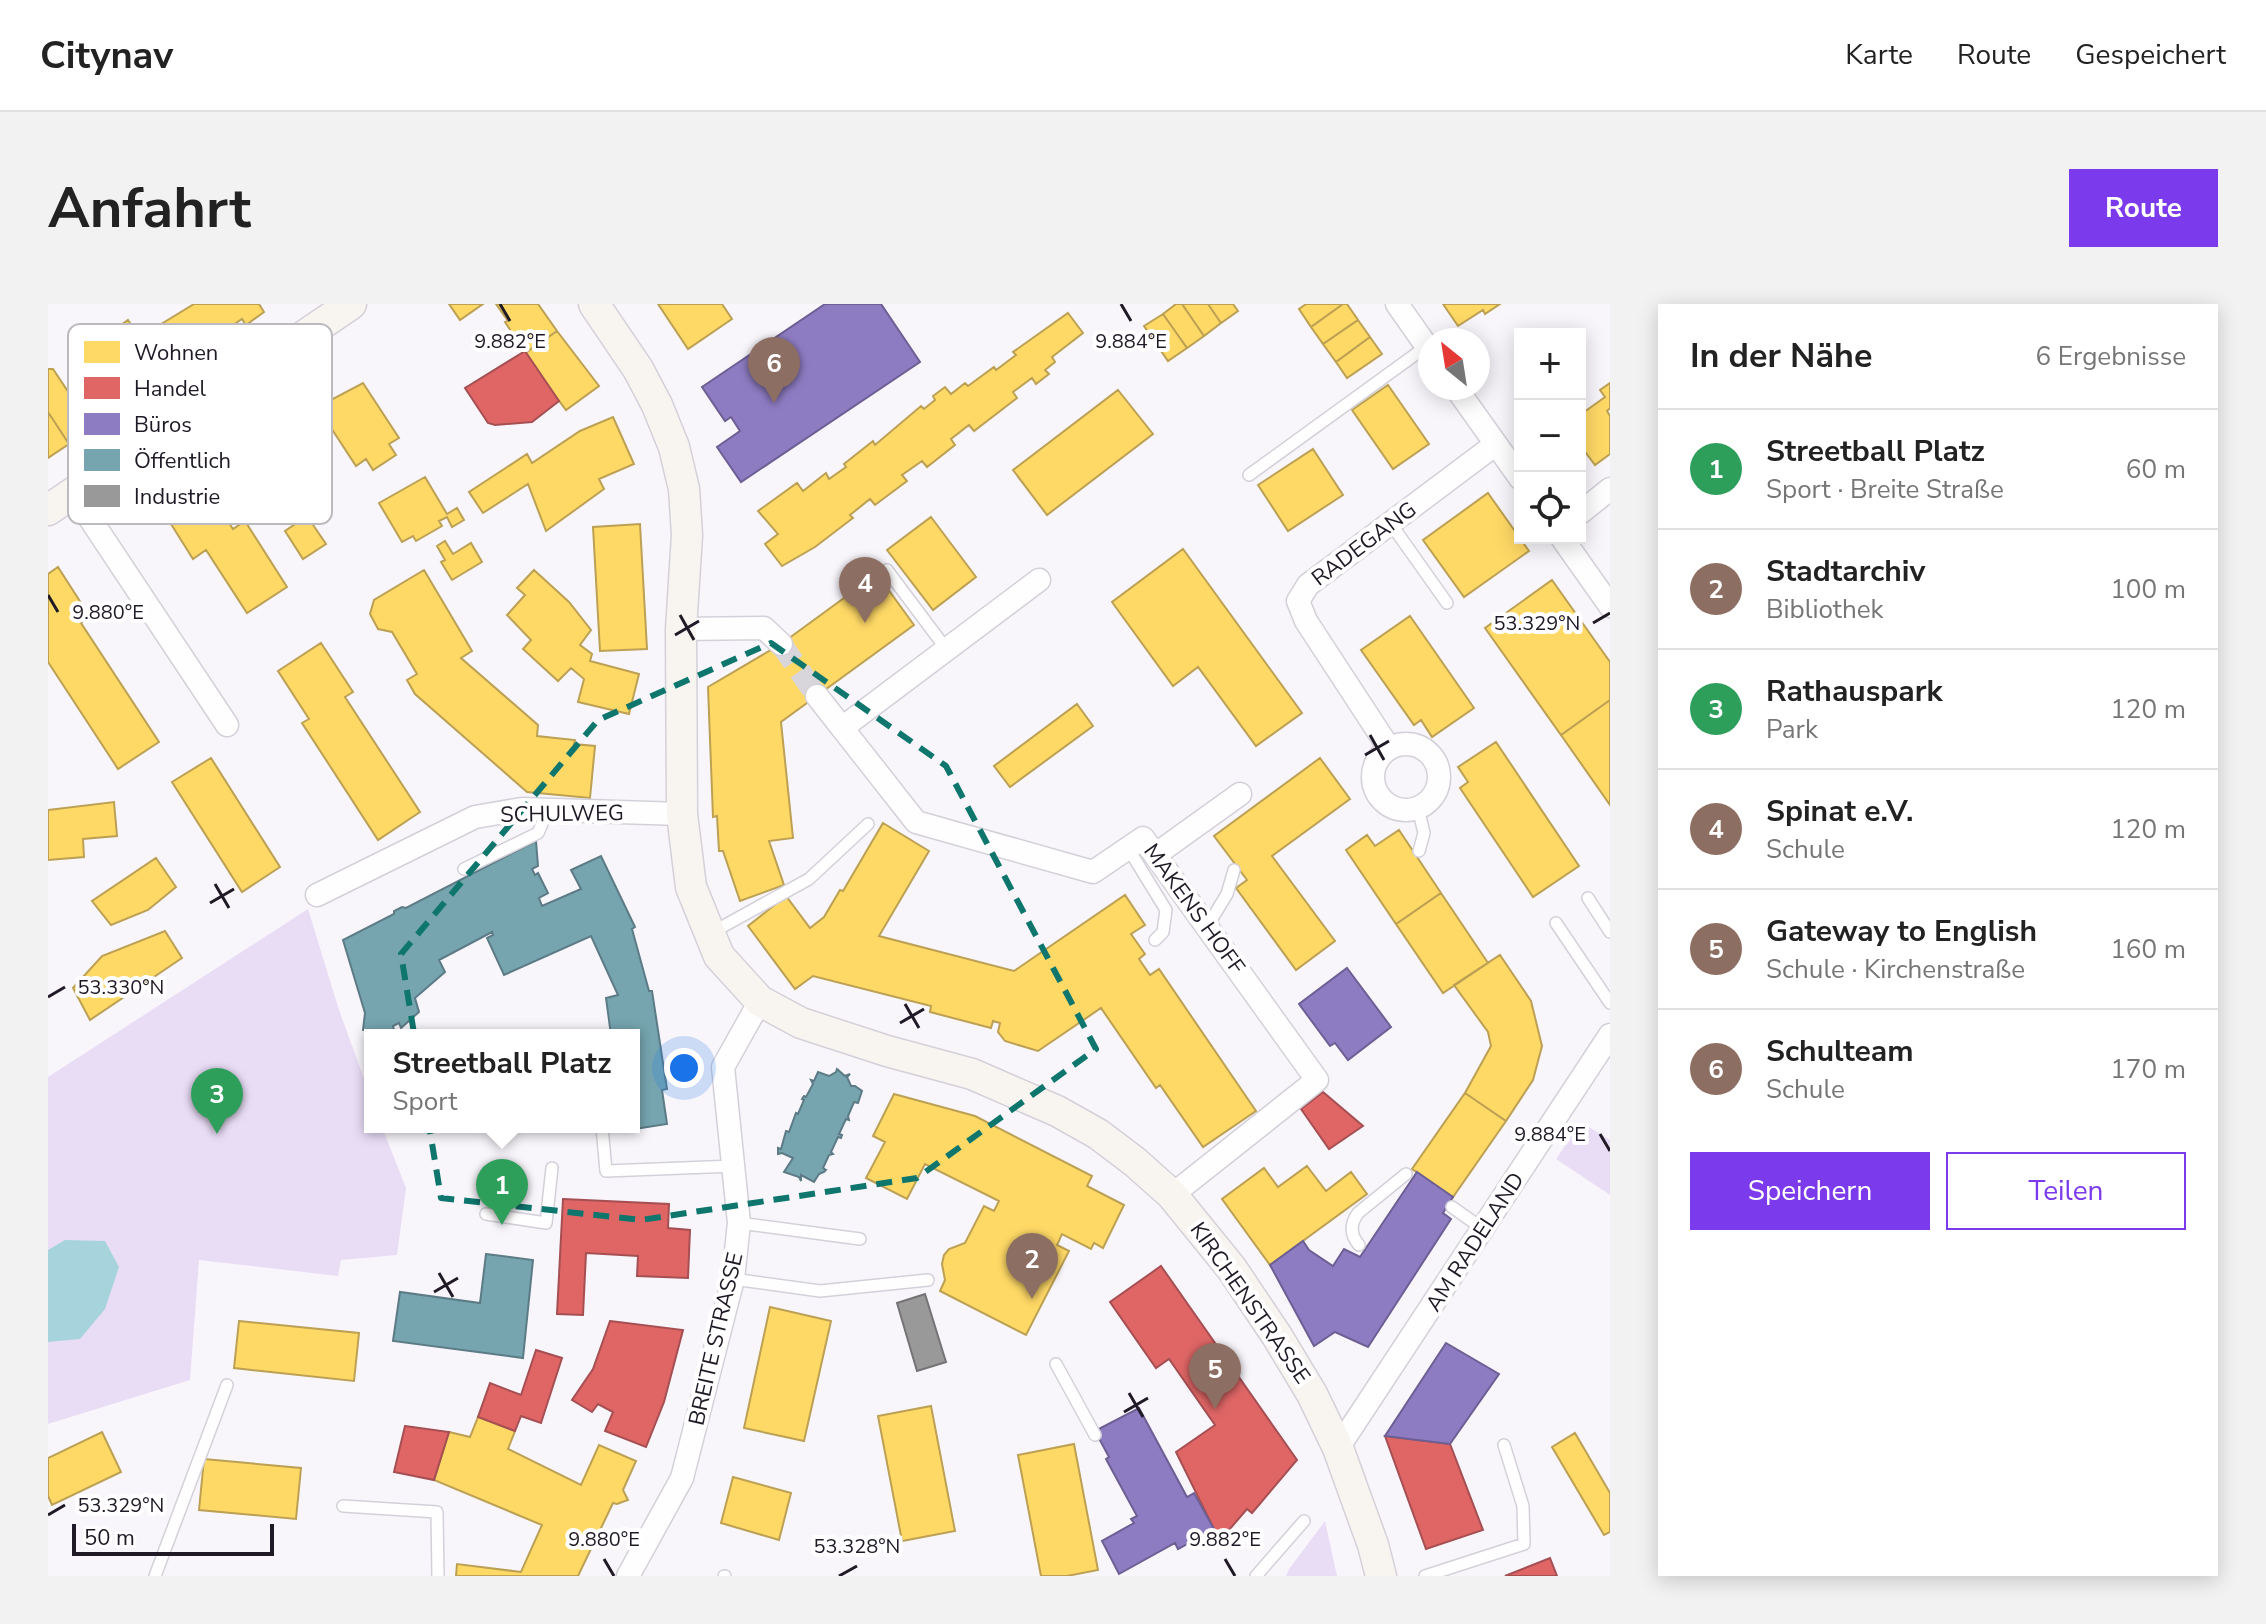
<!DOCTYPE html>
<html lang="de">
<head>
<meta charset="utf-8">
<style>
  body { margin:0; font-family:"Nunito Sans",sans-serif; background:#f2f2f2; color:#222 }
  .controls { position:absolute; right:24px; top:24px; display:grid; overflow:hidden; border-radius:0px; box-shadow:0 4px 20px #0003 }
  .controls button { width:72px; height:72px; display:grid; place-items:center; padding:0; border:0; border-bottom:2px solid #e0e0e0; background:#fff; color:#222; font:40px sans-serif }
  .compass { position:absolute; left:1370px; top:24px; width:72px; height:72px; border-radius:50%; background:#fff; box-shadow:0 4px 20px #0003; rotate:330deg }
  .scale { position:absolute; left:24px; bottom:20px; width:202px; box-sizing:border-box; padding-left:8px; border:4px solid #201a26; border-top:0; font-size:22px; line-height:28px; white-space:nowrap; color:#201a26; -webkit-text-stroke:6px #fff; paint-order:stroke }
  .you { position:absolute; left:636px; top:764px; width:28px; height:28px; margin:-20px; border:6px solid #fff; border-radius:50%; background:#1a73e8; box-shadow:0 0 0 12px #1a73e833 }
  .badge { display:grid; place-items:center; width:52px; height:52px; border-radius:50%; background:#7c3aed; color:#fff; font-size:26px; font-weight:700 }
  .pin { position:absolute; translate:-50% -66px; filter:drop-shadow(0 2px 4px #0008) }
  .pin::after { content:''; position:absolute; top:42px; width:28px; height:24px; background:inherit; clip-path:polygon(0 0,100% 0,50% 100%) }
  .popup { position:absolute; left:316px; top:725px; width:276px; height:104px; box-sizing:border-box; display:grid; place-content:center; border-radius:0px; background:#fff; filter:drop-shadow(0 2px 6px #0005); font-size:26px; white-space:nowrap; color:#767676 }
  .popup b { font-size:30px; color:#222 }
  .popup::after { content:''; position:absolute; left:50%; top:100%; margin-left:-16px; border:16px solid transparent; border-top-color:#fff }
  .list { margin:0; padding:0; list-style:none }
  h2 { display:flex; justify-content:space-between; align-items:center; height:104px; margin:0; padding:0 32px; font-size:34px }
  h2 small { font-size:26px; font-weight:400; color:#767676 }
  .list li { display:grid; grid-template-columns:52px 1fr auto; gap:24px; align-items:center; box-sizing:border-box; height:120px; padding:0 32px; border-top:2px solid #e0e0e0 }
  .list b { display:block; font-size:30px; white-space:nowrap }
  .list p { margin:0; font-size:26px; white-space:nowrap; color:#767676 }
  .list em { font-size:26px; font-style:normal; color:#767676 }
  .actions { display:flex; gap:16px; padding:24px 32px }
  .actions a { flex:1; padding:18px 0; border:2px solid #7c3aed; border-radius:0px; text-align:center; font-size:28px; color:#7c3aed }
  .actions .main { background:#7c3aed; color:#fff }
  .icon { flex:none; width:44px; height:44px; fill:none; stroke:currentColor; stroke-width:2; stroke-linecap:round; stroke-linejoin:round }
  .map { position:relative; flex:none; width:1562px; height:1272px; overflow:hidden; border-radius:0px }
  header { display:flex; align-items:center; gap:48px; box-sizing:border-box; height:112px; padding:0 40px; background:#fff; border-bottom:2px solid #e0e0e0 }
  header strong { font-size:38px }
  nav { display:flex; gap:44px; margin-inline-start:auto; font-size:28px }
  .intro { display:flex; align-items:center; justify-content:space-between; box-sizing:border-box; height:192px; padding:0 48px }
  h1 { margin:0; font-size:56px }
  .button { padding:20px 36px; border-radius:0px; background:#7c3aed; color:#fff; font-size:28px; font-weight:700 }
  main { display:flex; gap:48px; padding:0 48px }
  aside { flex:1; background:#fff; border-radius:0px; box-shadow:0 4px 20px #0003 }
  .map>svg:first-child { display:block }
</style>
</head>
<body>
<header>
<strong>Citynav</strong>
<nav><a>Karte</a><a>Route</a><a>Gespeichert</a></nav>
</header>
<div class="intro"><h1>Anfahrt</h1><a class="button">Route</a></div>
<main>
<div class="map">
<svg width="1562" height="1272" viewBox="0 0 1562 1272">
  <rect width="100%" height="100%" fill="#f8f6fb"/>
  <path fill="#e9ddf6" d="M260,605L291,706L322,791V823H334L358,884L349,951L293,956L290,972L151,956L142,1076L0,1120V773Z
    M1533,818L1562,836V891L1508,855Z
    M1277,1217L1289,1272H1238L1241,1265Z"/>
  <path fill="#a7d4dc" d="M17,936L57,937L71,963L57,1005L32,1035L0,1038V946Z"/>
  <path fill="#ffd966" stroke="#bca053" stroke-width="2" d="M146,0H211L216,8L198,21L194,15L175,28L179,34L153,52L149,45L115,68L92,33Z
    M401,0H435L412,16Z
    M448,0H490L509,27L477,49L457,18L460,17Z
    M610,0H674L684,15L640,45Z
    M1128,0H1134L1156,32L1139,44L1115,10Z
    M1134,0H1160L1173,19L1156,32Z
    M1160,0H1185L1190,7L1173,19Z
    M1258,0H1295L1263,23L1251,5Z
    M1295,0H1299L1310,16L1275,40L1263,23Z
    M1395,0H1452L1437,10L1435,6L1410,22Z
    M1020,9L1035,29L1004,53L1007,58L997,66L1001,70L988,80L984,74L965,88L969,94L926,127L921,121L903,135L907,141L879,163L874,157L854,171L859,177L827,201L822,195L802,211L805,214L767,243L734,262L717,240L730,230L710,207L749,179L755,187L778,169L781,175L798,163L796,160L825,137L827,141L873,102L876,105L887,96L885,92L897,83L903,90L917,79L920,82L946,63L948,66L968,51L965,48Z
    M1115,10L1139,44L1120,57L1096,22Z
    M80,16L113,64L58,101L56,116L21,140L0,108V65H5L19,86L60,57L48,39Z
    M1310,16L1322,33L1288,58L1275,40Z
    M509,27L551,82L518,106L476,50Z
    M1322,33L1334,50L1299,74L1288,58Z
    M315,79L351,134L341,140L348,151L325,166L318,155L308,162L272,107L279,102L277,99Z
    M1562,79V104L1559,107L1562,112V150L1547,161L1532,141V111L1557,93L1552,86Z
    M1340,81L1381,140L1345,165L1304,106Z
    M1070,86L1105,130L999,211L965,166Z
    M0,108L21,140L0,154Z
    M565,113L586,160L551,175L556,185L498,227L480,180L435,209L421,188L479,150L484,159L532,127Z
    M248,124L268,152L248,165L260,184L247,193L234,175L225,181L198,141L220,126L228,138Z
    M1265,145L1295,191L1240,227L1210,181Z
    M147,166L185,225L197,217L239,283L199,309L158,246L145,255L106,193Z
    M377,173L399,210L409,204L416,216L404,223L399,213L391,217L394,222L368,237L365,232L354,238L331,199Z
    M1440,189L1481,247L1416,293L1375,236Z
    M259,212L278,240L255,255L237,227Z
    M883,213L928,273L885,306L839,246Z
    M592,220L599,345L552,347L545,223Z
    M397,237L405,250L423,239L434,258L404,276L393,258L397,256L389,242Z
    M1135,245L1254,409L1208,442L1150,363L1125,382L1064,298Z
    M10,263L42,313L33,319L111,438L70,465L0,358V270Z
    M376,266L424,347L413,354L490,421L489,432L527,436L526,440L547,442L542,494L479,488L367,390L359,376L369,370L344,328L330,325L322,310L326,296Z
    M486,266L521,298L543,326L532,341L544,350L542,357L591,370L581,410L530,398L536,375L523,364L510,377L475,345L483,336L459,311L477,291L469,284Z
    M829,270L866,321L733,418L745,534L721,537L736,581L692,597L675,547H671L669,512L665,513L660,383L733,340Z
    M1504,276L1562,358V396L1513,431L1437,324Z
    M1362,312L1426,404L1384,433L1373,416L1366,421L1313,346Z
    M273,339L305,388L297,393L372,508L330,536L254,419L261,415L230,367Z
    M1562,396V501L1513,431Z
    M1029,400L1045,422L962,483L946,462Z
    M1448,438L1531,562L1485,593L1412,484L1420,478L1410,463Z
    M163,454L232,563L194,588L124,478Z
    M1272,454L1302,495L1224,552L1287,637L1248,666L1188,584L1199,576L1166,532Z
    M66,498L69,532L35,535L36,553L0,556V506Z
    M835,519L881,547L831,632L966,667L1077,591L1097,621L1083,630L1097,650L1091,655L1102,671L1111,665L1208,807L1155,843L1112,781L1108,784L1053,704L990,747L957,737L950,728L952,719L945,717L943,724L882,708L883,702L765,672L747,685L700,622L738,592L762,624L776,613L792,586L795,587Z
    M1351,526L1393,589L1348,620L1298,546L1319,531L1327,542Z
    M108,554L128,583L100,606L63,621L44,597Z
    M1393,589L1440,659L1395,689L1348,620Z
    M117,627L134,654L42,716L25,684L54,652Z
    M1452,651L1483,697L1494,742L1485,776L1458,817L1417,789L1443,742L1440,728L1406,681Z
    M1417,789L1458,817L1405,893L1364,865Z
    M846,790L927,812L1044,872L1039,882L1076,901L1055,944L1046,939L1043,945L1014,930L1009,941L1021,947L978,1031L892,987L897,976L894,960L896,951L901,945L917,939L936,902L946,907L951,897L877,860L859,895L818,874L837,838L825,832Z
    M1259,862L1278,887L1303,868L1319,890L1222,961L1174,895L1216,864L1230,883Z
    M722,1003L783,1017L756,1137L696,1124Z
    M191,1017L311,1029L306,1077L186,1064Z
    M883,1102L907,1227L854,1237L830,1112Z
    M430,1113L467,1127L460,1145L533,1181L551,1141L588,1157L575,1186L580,1196L569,1200L565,1199L530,1272H408L409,1260L473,1268L494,1221L386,1176L401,1128L422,1133Z
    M54,1128L73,1168L4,1201L0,1192V1154Z
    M1527,1129L1562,1189V1228L1556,1231L1504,1143Z
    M1026,1140L1050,1266L1019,1272H993L970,1151Z
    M156,1155L253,1164L248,1215L151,1206Z
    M685,1173L743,1189L731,1236L673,1219Z"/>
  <path fill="#e06666" stroke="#a64f53" stroke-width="2" d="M477,47L511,97L484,118L447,121L440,119L417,84Z
    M1275,788L1315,822L1281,845L1253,805Z
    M515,895L621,900L620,924L642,926L640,974L589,972L590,952L538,949L535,1011L509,1010Z
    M1113,962L1249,1156L1204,1209L1199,1205L1175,1233L1166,1225L1128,1148L1167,1121L1121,1055L1108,1064L1062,998Z
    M562,1017L635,1026L616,1098L598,1143L557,1127L565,1108L550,1100L544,1108L524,1096L545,1065Z
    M488,1046L514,1054L493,1119L473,1112L467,1127L430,1113L442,1079L473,1091Z
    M357,1122L401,1128L386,1176L346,1168Z
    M1337,1132L1402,1140L1435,1226L1378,1245Z
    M1502,1254L1509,1272H1457Z"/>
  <path fill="#8e7cc3" stroke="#6d5f94" stroke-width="2" d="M777,0H833L872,58L693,178L669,143L692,127L683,113L677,117L654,83Z
    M1299,664L1343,723L1300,756L1287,739L1282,742L1251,700Z
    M1369,868L1405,893L1395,909L1403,915L1320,1043L1287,1028L1266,1042L1222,961L1255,937L1261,946L1285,962L1296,945L1312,953Z
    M1398,1039L1451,1070L1402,1140L1337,1132Z
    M1091,1104L1139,1193L1146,1189L1166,1225L1130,1245L1127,1239L1071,1270L1054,1237L1086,1219L1083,1215L1089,1212L1058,1155L1061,1153L1047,1127Z"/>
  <path fill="#76a5af" stroke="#5c7b86" stroke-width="2" d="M488,537L490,562L484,565L487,571L490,569L500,589L491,594L494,602L533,585L523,566L553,552L587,623L584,625L601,687H604L619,785L614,786L619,820L580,826V823H586V731H563L558,694L570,691L543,632L456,671L439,634L445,631L444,628L391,656L397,668L367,694L371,708L353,724L351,719L345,722L347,731H324L323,727L315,726L317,709L295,636L346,610V607L354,603L358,604Z
    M789,765L797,772L802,770L799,773L803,782H807L814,787L810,799L806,798L800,812L801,816L798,815L791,830L794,831L793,834L790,833L783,848L785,850L781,851L775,864L778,866L776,868L771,870L766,878L753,871V877L751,873L736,868L745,854L734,849L730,850V844L733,845L738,827L741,828L748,809L750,810L756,796L754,795L756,792L758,793L765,780L763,776L766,777L770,768L781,772L788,768Z
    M438,950L485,956L475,1054L345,1037L352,988L432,999Z"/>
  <path fill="#999" stroke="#757376" stroke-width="2" d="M877,990L898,1058L869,1067L849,999Z"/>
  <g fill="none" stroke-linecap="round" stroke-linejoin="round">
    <path stroke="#d8d5db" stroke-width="22" stroke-dasharray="22 11" stroke-linecap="butt" d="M733,340L769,392"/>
    <g stroke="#d4d0d9" stroke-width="14">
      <path id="lane" d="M1201,171L1379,42
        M1343,220L1399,299
        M839,266L899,346
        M1370,504L1376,529L1371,547
        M1080,544L1118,606L1115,628L1107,636
        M416,565L490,529L500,506
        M1540,594L1562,628
        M1508,619L1562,699
        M1159,623L1179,590L1186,566
        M663,629L761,575L820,520
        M554,823L558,867L686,862
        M1404,903L1435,925
        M438,910L498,919L504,864
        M691,919L812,935
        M1311,941C1302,931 1302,920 1310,909L1358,870
        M685,975L772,987L880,976
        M1008,1060L1047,1131
        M295,1202L389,1208L390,1272
        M107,1272L179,1081
        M676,1272H677
        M1208,1272L1256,1217
        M1377,1272L1476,1240L1475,1202L1456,1141"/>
    </g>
    <g stroke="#d4d0d9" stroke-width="25">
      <path id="street" d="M1349,0L1382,47
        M1408,84L1472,174
        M25,189L179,421
        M1532,209L1562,185
        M1514,234L1562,302
        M633,325L716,324L733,340
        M769,392L868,518L1045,568L1095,534L1269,776L1124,891
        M794,424L991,276
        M1325 473a33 33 0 1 1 66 0a33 33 0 1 1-66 0Z
        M1341,444L1258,317L1250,297L1260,281L1448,140
        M1107,551L1192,490
        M269,591L427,513L474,505L634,510
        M1290,1144L1562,731
        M580,1272L634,1174L685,975L691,919L675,763L712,697"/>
    </g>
    <g stroke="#d4d0d9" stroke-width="33">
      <path id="secondary" d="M546,0L590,65L609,101L626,143L636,185L639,231L633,325L634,510L643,583L671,652L712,697L753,719L839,747L924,770L1009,807L1050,830L1087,858L1124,891L1184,965L1229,1032L1264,1090L1290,1144L1325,1241L1333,1272
        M0,206L303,0"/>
    </g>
    <use href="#lane" stroke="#fefefe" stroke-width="11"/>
    <use href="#street" stroke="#fefefe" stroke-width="22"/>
    <use href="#secondary" stroke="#f8f5f1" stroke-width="30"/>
  </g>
  <path fill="none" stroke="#0f766e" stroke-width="6" stroke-dasharray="16 10" stroke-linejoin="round" d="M723,339L898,462L1048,745L869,874L593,916L393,894L353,650L550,416Z"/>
  <path fill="none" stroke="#201a26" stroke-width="3" d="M452,0L462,17M1073,0L1083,17M0,291L10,308M632,311L646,336M1545,319L1562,309M627,331L651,317M1322,431L1336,456M1317,451L1341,437M167,580L181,604M162,599L186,585M0,693L17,683M857,700L871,724M852,719L876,705M1552,830L1562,847M391,969L405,993M386,988L410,974M1081,1089L1095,1113M1076,1108L1100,1094M0,1211L17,1201M556,1255L566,1272M1177,1255L1187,1272M791,1272L809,1262"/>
  <g text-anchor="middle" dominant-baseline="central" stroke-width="8" stroke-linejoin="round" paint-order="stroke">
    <g font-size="22" fill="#201a26" stroke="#fff">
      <text transform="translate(1316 240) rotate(-37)">RADEGANG</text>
      <text transform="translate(514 510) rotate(-1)">SCHULWEG</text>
      <text transform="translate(1146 605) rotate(54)">MAKENS HOFF</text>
      <text transform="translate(1427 938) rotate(-57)">AM RADELAND</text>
      <text transform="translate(1202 999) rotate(55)">KIRCHENSTRASSE</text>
      <text transform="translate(668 1035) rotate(-77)">BREITE STRASSE</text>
    </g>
  </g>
  <rect x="20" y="20" width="264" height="200" rx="12" fill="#fff" stroke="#bcbabe" stroke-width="2"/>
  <rect x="36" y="37" width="36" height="22" fill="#ffd966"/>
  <rect x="36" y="73" width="36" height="22" fill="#e06666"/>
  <rect x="36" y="109" width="36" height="22" fill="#8e7cc3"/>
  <rect x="36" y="145" width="36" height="22" fill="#76a5af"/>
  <rect x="36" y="181" width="36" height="22" fill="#999"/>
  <g font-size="22" fill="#201a26">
    <text x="86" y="56">Wohnen</text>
    <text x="86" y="92">Handel</text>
    <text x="86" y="128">Büros</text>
    <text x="86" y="164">Öffentlich</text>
    <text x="86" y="200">Industrie</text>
  </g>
  <g font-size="20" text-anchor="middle" fill="#201a26" stroke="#fff" stroke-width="8" stroke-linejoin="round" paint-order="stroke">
    <text x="462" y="44">9.882°E</text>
    <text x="1083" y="44">9.884°E</text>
    <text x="60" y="315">9.880°E</text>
    <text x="1489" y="326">53.329°N</text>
    <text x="73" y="690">53.330°N</text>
    <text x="1502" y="837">9.884°E</text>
    <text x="73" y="1208">53.329°N</text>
    <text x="556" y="1242">9.880°E</text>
    <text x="1177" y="1242">9.882°E</text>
    <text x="809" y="1249">53.328°N</text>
  </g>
</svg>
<div class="controls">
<button>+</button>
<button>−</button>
<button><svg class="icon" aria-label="locate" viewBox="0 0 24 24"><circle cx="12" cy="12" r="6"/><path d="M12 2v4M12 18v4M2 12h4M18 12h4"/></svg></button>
</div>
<svg class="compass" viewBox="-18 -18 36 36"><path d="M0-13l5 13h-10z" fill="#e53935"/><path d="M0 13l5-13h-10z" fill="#767676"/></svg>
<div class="scale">50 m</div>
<div class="you"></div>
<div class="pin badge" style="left:454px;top:921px;background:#2e9e5b">1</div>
<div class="popup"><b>Streetball Platz</b>Sport</div>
<div class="pin badge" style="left:984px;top:995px;background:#8d6e63">2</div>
<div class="pin badge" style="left:169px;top:830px;background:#2e9e5b">3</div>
<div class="pin badge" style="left:817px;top:319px;background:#8d6e63">4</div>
<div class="pin badge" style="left:1167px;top:1105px;background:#8d6e63">5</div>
<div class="pin badge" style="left:726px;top:99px;background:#8d6e63">6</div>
</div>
<aside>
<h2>In der Nähe<small>6 Ergebnisse</small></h2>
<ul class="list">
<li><span class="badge" style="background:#2e9e5b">1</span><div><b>Streetball Platz</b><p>Sport · Breite Straße</p></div><em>60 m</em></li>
<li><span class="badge" style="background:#8d6e63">2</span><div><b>Stadtarchiv</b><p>Bibliothek</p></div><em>100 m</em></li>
<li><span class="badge" style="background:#2e9e5b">3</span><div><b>Rathauspark</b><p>Park</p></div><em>120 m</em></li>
<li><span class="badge" style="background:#8d6e63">4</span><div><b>Spinat e.V.</b><p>Schule</p></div><em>120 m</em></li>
<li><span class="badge" style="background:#8d6e63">5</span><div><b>Gateway to English</b><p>Schule · Kirchenstraße</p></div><em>160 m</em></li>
<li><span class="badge" style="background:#8d6e63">6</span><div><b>Schulteam</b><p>Schule</p></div><em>170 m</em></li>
</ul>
<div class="actions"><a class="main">Speichern</a><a>Teilen</a></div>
</aside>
</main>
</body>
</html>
